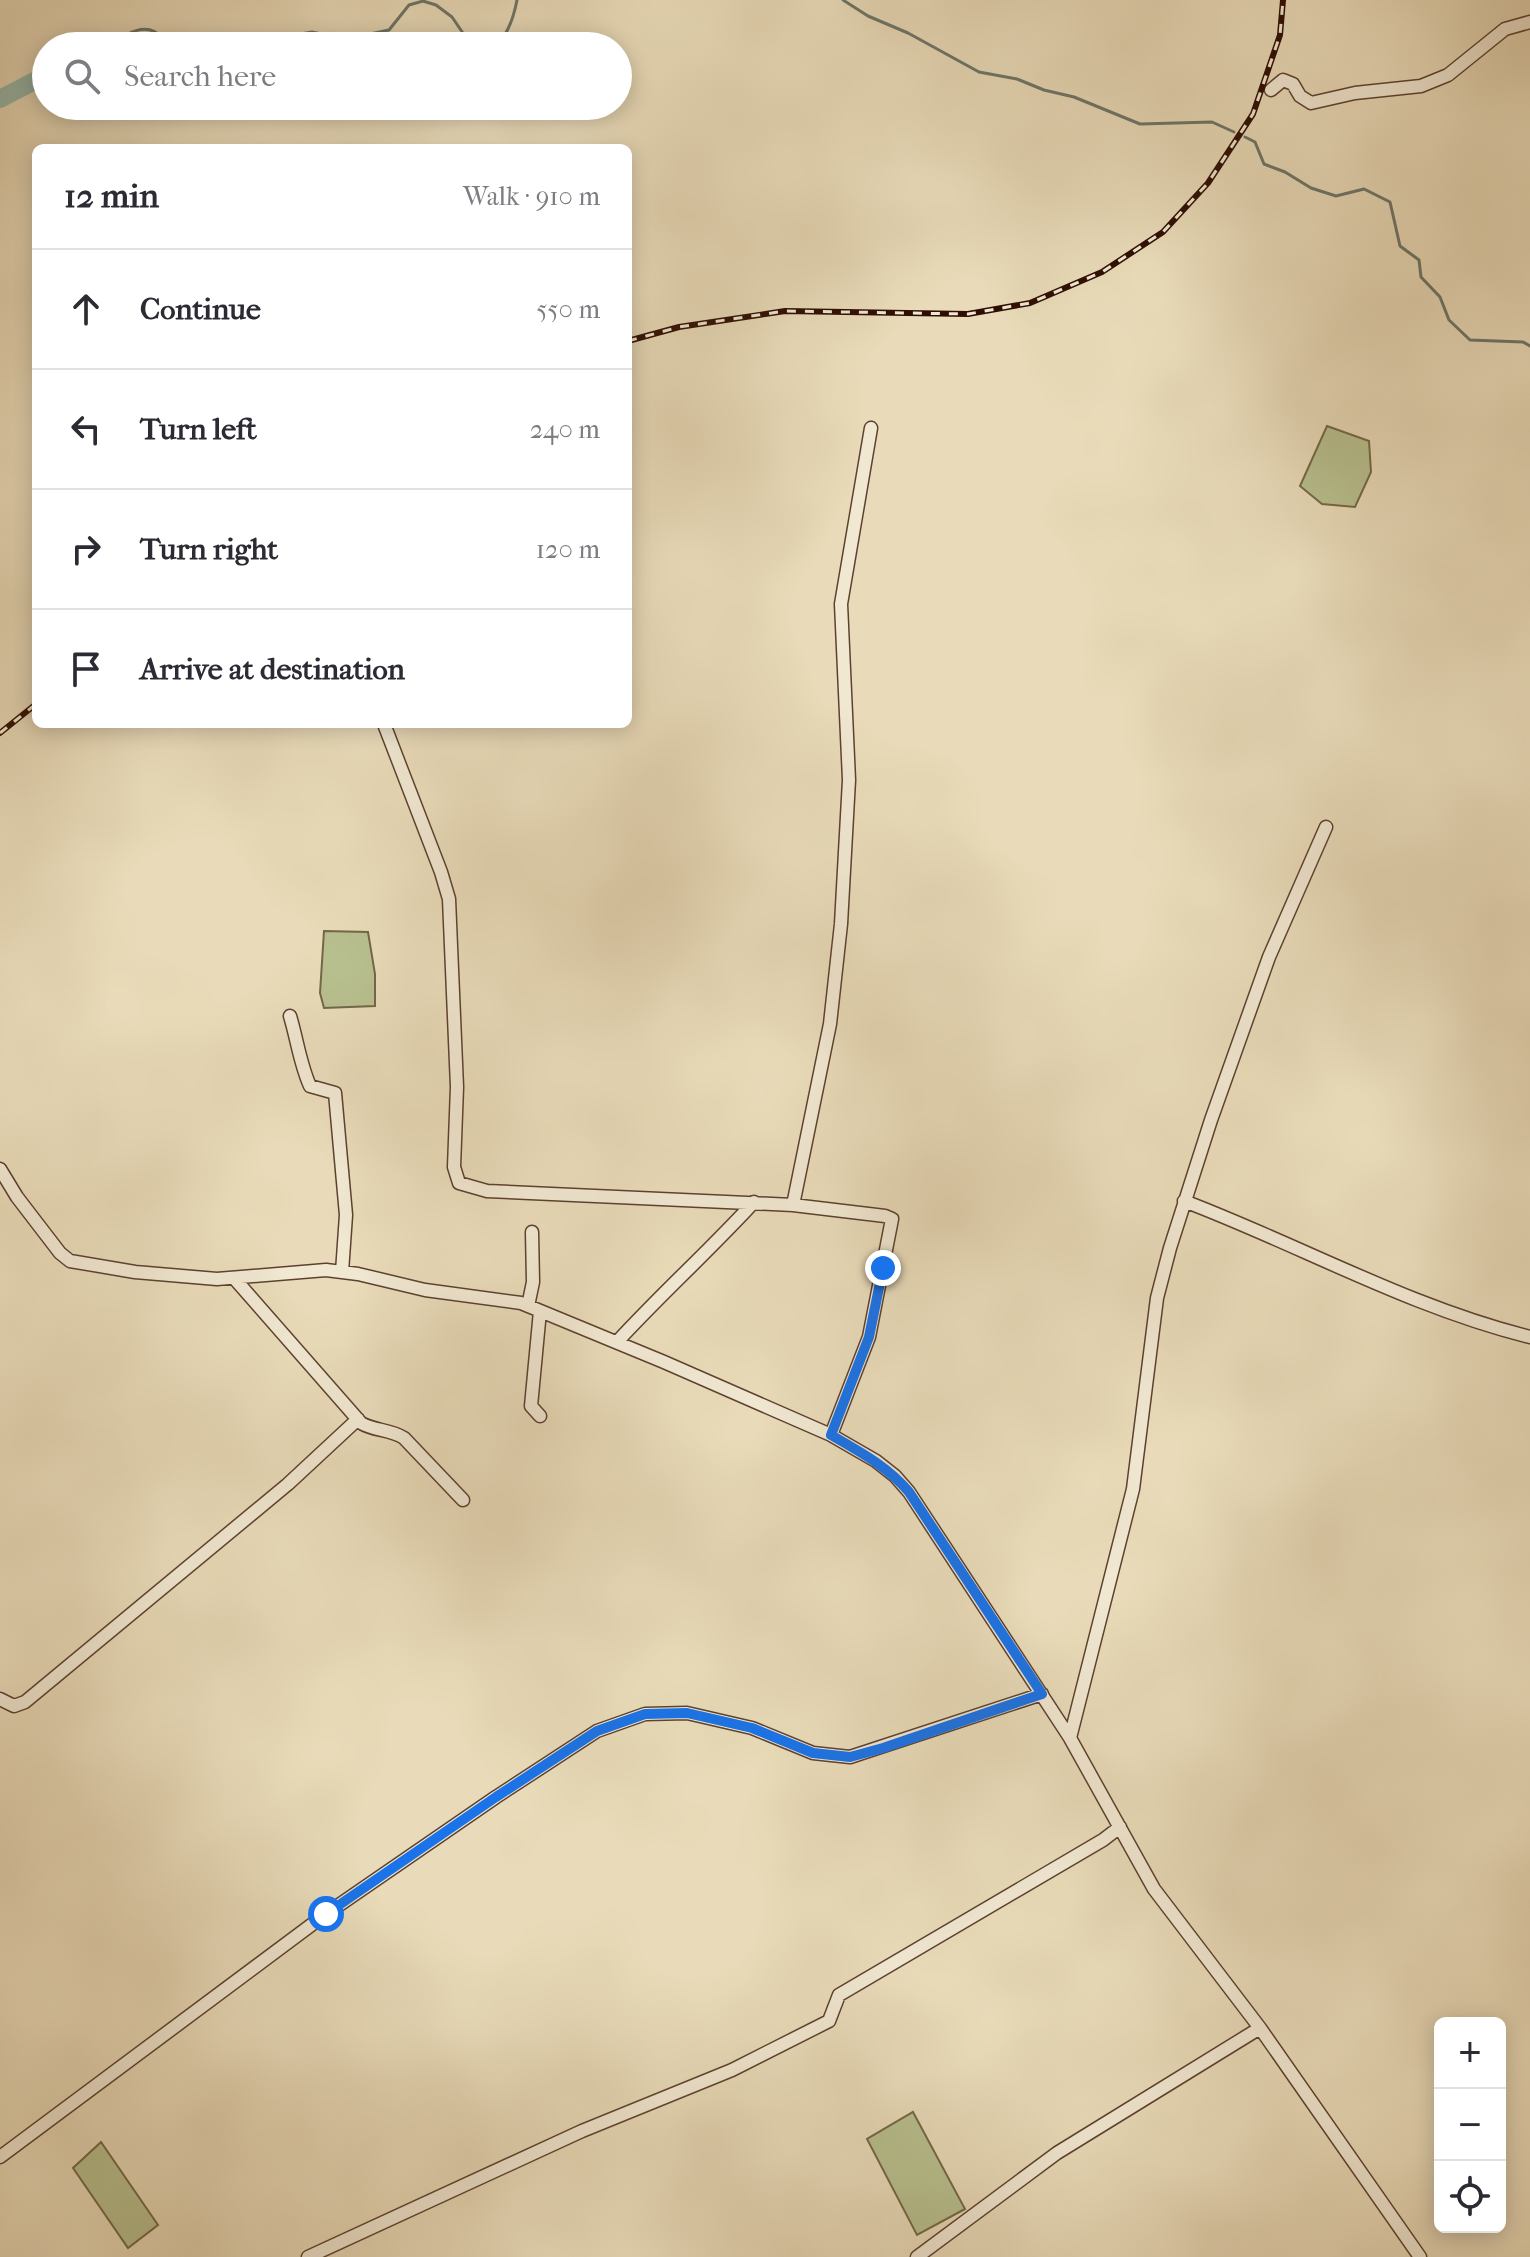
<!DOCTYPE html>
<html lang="en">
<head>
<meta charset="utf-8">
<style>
  body { margin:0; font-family:"IM FELL French Canon",serif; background:#f7f7f7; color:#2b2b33 }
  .controls { position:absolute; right:24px; bottom:24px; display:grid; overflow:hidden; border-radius:12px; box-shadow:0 4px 20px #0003 }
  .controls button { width:72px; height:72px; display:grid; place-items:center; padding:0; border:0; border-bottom:2px solid #e1e1e2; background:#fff; color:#2b2b33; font:40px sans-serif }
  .stop { position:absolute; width:24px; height:24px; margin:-18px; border:6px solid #1a73e8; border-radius:50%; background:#fff }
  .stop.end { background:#1a73e8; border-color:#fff; box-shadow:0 2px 8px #0008 }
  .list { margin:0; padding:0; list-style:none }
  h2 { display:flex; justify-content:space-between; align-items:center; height:104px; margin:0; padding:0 32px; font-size:34px }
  h2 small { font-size:26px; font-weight:400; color:#7c7c81 }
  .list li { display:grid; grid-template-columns:52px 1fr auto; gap:24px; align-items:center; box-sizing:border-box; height:120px; padding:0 32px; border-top:2px solid #e1e1e2 }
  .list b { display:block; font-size:30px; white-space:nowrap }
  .list em { font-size:26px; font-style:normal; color:#7c7c81 }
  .icon { flex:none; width:44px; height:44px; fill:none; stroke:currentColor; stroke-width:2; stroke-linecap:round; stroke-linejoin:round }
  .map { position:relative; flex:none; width:1530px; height:2257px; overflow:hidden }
  .search { position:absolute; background:#fff; box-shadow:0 4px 20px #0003; left:32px; top:32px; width:600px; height:88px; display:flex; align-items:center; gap:20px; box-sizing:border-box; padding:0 28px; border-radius:44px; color:#7c7c81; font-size:30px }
  .panel { position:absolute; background:#fff; box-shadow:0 4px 20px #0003; left:32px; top:144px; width:600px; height:584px; border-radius:12px }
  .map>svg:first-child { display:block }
</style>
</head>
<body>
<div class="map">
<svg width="1530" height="2257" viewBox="0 0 1530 2257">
  <rect width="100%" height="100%" fill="#e9dbb9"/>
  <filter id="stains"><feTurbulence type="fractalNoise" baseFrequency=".0025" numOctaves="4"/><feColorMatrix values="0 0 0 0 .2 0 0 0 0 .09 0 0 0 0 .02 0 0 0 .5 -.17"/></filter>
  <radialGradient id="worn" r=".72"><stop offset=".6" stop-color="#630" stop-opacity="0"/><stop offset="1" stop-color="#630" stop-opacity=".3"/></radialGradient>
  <path fill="#b8c08f" stroke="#736748" stroke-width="2" d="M1327,426L1369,441L1371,472L1355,507L1322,504L1300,486Z
    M324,931L368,932L375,974V1006L324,1008L320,993Z
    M913,2112L965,2209L917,2235L867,2139Z
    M101,2142L158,2225L128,2248L73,2168Z"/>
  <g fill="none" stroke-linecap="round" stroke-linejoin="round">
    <path stroke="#6d7669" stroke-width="3" d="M843,0L868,16L908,33L979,72L1017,79L1044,90L1074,97L1140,124L1212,122L1234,132
      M114,46C125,32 148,21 162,38L157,46
      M191,46L201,41L214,46
      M255,46L277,38L312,32L331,36L337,43L355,45L370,34L389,30L409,5L423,1L436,5L452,17L467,39L480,45L498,44C509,32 514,16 517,0
      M1245,137L1255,142L1264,164L1285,172L1311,188L1336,196L1364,189L1390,202L1400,246L1419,260L1421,277L1440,297L1449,320L1470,340L1523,342L1530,346"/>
    <path stroke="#97bbad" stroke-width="18" d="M0,99L46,75"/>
    <g stroke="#5d4130" stroke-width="15">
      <path id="minor" d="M1271,90L1283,80L1293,84L1300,96L1311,103L1355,93L1421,86L1448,75L1505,29L1530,22
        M384,724L441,872L449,899L457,1087L454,1167L459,1183L487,1191L793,1205L885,1216L892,1219L869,1337L831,1435
        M290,1016C297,1039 300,1064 310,1086L335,1093L346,1215L342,1272
        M0,1169L17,1197L60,1253L70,1261L135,1272L217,1279L326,1270L358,1274L425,1290L521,1303L664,1362L831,1435L876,1461L895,1476L909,1492L1070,1738L1154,1889L1260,2028L1420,2257
        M1184,1201C1300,1245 1409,1307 1530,1337
        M793,1205L830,1024L841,924L849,780L841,604L871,428
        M234,1278L361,1423C374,1431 390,1429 404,1438L463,1500
        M528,1306L533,1282L532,1232
        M617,1342C661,1294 710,1250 754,1202
        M540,1416L531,1406L540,1311
        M0,1699L14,1706L25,1702L288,1484L358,1419
        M1070,1738L1133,1489L1157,1298L1170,1248L1211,1120L1269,957L1326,827
        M0,2157L326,1914L496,1797L597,1731L645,1714L687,1713L752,1728L813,1753L850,1757L1042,1694
        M308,2257L582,2131L732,2070L829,2021L839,1995L1103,1840L1120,1827
        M917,2257L1057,2153L1260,2028"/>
    </g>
    <use href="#minor" stroke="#f1e8d2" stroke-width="12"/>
    <g stroke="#2e0e02" stroke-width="6">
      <path id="rail" d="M628,341L679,327L785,311L968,314L1030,303L1102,272L1163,232L1208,183L1253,114L1280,35L1283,0
        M0,733L36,704"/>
    </g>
    <use href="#rail" stroke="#f1e8d2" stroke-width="3" stroke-dasharray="9" stroke-linecap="butt"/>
  </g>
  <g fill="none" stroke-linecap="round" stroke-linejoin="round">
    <path stroke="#1a73e8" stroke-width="10" d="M326,1914L496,1797L597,1731L645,1714L687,1713L752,1728L813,1753L850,1757L883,1748L1042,1694L909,1492C887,1466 860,1452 831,1435L869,1337L883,1268"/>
  </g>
  <rect width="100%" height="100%" filter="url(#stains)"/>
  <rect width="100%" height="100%" fill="url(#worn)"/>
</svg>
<div class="controls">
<button>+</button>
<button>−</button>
<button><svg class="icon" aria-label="locate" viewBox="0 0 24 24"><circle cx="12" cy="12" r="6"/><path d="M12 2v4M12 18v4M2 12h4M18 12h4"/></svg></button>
</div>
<div class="stop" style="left:326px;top:1914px"></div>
<div class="stop end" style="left:883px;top:1268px"></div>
<div class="search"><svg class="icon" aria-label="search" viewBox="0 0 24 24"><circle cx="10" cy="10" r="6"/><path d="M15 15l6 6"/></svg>Search here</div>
<section class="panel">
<h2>12 min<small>Walk · 910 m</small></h2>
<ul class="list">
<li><svg class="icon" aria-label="ahead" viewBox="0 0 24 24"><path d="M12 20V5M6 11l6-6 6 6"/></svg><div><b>Continue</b></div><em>550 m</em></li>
<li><svg class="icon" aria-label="left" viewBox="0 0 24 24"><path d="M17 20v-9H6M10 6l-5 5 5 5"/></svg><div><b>Turn left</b></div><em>240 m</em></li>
<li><svg class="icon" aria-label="right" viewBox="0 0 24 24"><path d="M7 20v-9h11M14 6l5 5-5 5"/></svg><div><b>Turn right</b></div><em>120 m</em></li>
<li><svg class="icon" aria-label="arrive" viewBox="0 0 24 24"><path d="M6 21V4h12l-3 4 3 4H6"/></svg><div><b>Arrive at destination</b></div></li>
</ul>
</section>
</div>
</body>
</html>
